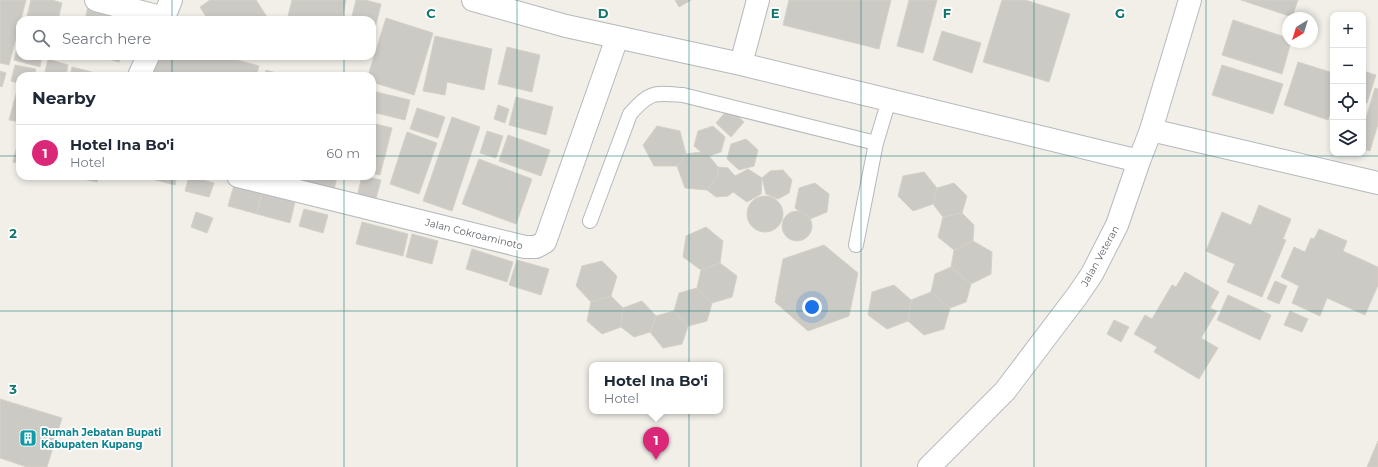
<!DOCTYPE html>
<html lang="en">
<head>
<meta charset="utf-8">
<style>
  body { margin:0; font-family:Montserrat,sans-serif; background:#f2f2f3; color:#1f2937 }
  .controls { position:absolute; right:12px; top:12px; display:grid; overflow:hidden; border-radius:8px; box-shadow:0 2px 6px #0003 }
  .controls button { width:36px; height:36px; display:grid; place-items:center; padding:0; border:0; border-bottom:1px solid #e0e1e3; background:#fff; color:#1f2937; font:20px sans-serif }
  .compass { position:absolute; left:1282px; top:12px; width:36px; height:36px; border-radius:50%; background:#fff; box-shadow:0 2px 6px #0003; rotate:218deg }
  .you { position:absolute; left:812px; top:307px; width:14px; height:14px; margin:-10px; border:3px solid #fff; border-radius:50%; background:#1a73e8; box-shadow:0 0 0 6px #1a73e833 }
  .badge { display:grid; place-items:center; width:26px; height:26px; border-radius:50%; background:#db2777; color:#fff; font-size:13px; font-weight:700 }
  .pin { position:absolute; translate:-50% -33px; filter:drop-shadow(0 1px 2px #0008) }
  .pin::after { content:''; position:absolute; top:21px; width:14px; height:12px; background:inherit; clip-path:polygon(0 0,100% 0,50% 100%) }
  .popup { position:absolute; left:589px; top:362px; width:134px; height:52px; box-sizing:border-box; display:grid; place-content:center; border-radius:8px; background:#fff; filter:drop-shadow(0 1px 3px #0005); font-size:13px; white-space:nowrap; color:#747a83 }
  .popup b { font-size:15px; color:#1f2937 }
  .popup::after { content:''; position:absolute; left:50%; top:100%; margin-left:-8px; border:8px solid transparent; border-top-color:#fff }
  .list { margin:0; padding:0; list-style:none }
  h2 { display:flex; justify-content:space-between; align-items:center; height:52px; margin:0; padding:0 16px; font-size:17px }
  h2 small { font-size:13px; font-weight:400; color:#747a83 }
  .list li { display:grid; grid-template-columns:26px 1fr auto; gap:12px; align-items:center; box-sizing:border-box; height:56px; padding:0 16px; border-top:1px solid #e0e1e3 }
  .list b { display:block; font-size:15px; white-space:nowrap }
  .list p { margin:0; font-size:13px; white-space:nowrap; color:#747a83 }
  .list em { font-size:13px; font-style:normal; color:#747a83 }
  .icon { flex:none; width:22px; height:22px; fill:none; stroke:currentColor; stroke-width:2; stroke-linecap:round; stroke-linejoin:round }
  .map { position:relative; flex:none; width:1378px; height:467px; overflow:hidden }
  .search { position:absolute; background:#fff; box-shadow:0 2px 6px #0003; left:16px; top:16px; width:360px; height:44px; display:flex; align-items:center; gap:10px; box-sizing:border-box; padding:0 14px; border-radius:12px; color:#747a83; font-size:15px }
  .panel { position:absolute; background:#fff; box-shadow:0 2px 6px #0003; left:16px; top:72px; width:360px; height:108px; border-radius:12px }
  .map>svg:first-child { display:block }
</style>
</head>
<body>
<div class="map">
<svg width="1378" height="467" viewBox="0 0 1378 467">
  <rect width="100%" height="100%" fill="#f1efe8"/>
  <path fill="#cccac5" stroke="#d6d1c6" d="M0,0H26L9,65L0,63Z
    M31,0H52L62,3L58,20H26Z
    M210,0H256L269,20H208L200,7Z
    M292,0H346L342,20H287Z
    M356,0H365L381,4L372,41V20H351Z
    M675,0H691L679,7Z
    M789,0H891L879,49L783,25Z
    M909,0H937L923,53L897,46Z
    M1002,0H1025L1070,14L1049,82L983,62Z
    M1241,0H1298L1292,17Z
    M88,6L117,13L116,20H85Z
    M67,17L79,20H66Z
    M386,18L433,33L414,95L372,82V76H368Z
    M1233,20L1288,38V42H1291L1282,74L1222,55Z
    M942,31L981,43L972,73L933,60Z
    M20,36V56H42L40,67L14,60Z
    M435,36L492,49L484,90L447,82L445,95L423,91Z
    M507,47L540,55L532,92L498,84Z
    M98,56H120L119,62Z
    M154,56H223L259,66L256,76H161L149,73Z
    M48,59L68,65L66,76H44Z
    M1298,62L1333,73V104L1328,120L1284,105Z
    M15,65L36,69L34,76H20V84L11,81Z
    M1222,65L1283,84L1273,114L1212,95Z
    M72,67L92,72L91,76H70Z
    M266,70L283,75V76H265Z
    M0,71L6,73L2,87L0,86Z
    M1363,71L1376,75L1367,103L1363,102Z
    M18,87H20V122L9,120Z
    M1375,88L1378,89V124L1370,151L1363,149V128Z
    M372,91L410,100L405,120L372,112Z
    M516,97L553,107L546,135L509,125Z
    M498,105L509,109L505,123L494,119Z
    M417,108L445,117L438,138L410,129Z
    M729,108L744,122L731,137L716,123Z
    M452,117L480,127L452,211L423,201Z
    M372,123L392,128L380,175L372,173Z
    M657,126L680,131L686,154L677,166H654L643,145Z
    M713,126L725,137L721,152L709,156L718,167V175L707,190L685,188L677,166L686,154L701,152L694,146L698,131Z
    M487,131L503,136L496,158L480,153Z
    M407,132L437,143L419,194L390,184Z
    M508,135L550,150L541,176L499,161Z
    M746,139L758,150L754,166L739,170L727,159L731,144Z
    M17,146L20,147V164L13,162Z
    M479,159L532,179L516,224L462,204Z
    M718,167L728,168L735,176L748,169L762,178L761,194L747,202L733,192L728,196L716,197L707,190L718,175Z
    M783,170L792,180L789,193L778,199L766,194L762,178L770,171Z
    M924,172L937,188L933,204L913,211L898,196L903,176Z
    M79,176H99L97,182L79,178Z
    M149,176H177L175,185L148,178Z
    M189,176L214,183L209,197L185,191Z
    M303,176H337L334,190L302,182Z
    M362,176L381,180L374,206L356,201Z
    M815,183L829,194L827,212L810,219L795,208L799,188Z
    M954,183L967,196L962,213L943,217L933,204L937,188Z
    M234,185L262,193L257,214L228,206Z
    M262,193L295,202L290,223L257,214Z
    M747 214a18 18 0 1 1 36 0a18 18 0 1 1-36 0Z
    M1259,205L1291,219L1283,239L1286,240L1262,297L1227,282L1235,264L1206,251L1222,212L1251,225Z
    M304,209L328,215L323,233L299,226Z
    M782 226a15 15 0 1 1 30 0a15 15 0 1 1-30 0Z
    M196,212L213,218L207,233L191,227Z
    M962,213L974,225L973,241L954,250L938,237L943,217Z
    M362,222L408,234L403,256L356,244Z
    M706,227L723,241L720,263L701,270L683,257L686,236Z
    M1319,229L1347,241L1343,251L1378,267V285L1365,315L1327,298L1320,316L1292,303L1299,286L1281,277L1294,247L1305,252L1311,238L1314,239Z
    M412,234L438,241L432,264L406,257Z
    M973,241L992,252L991,274L971,284L951,267L954,250Z
    M824,245L858,273L849,316L808,331L775,302L783,259Z
    M472,249L513,262L507,282L466,269Z
    M517,260L549,269L541,295L509,285Z
    M602,261L617,276L611,296L591,302L576,286L582,266Z
    M720,263L737,276L732,297L712,303L697,288L701,270Z
    M951,267L971,284L966,302L950,308L931,292L935,274Z
    M1185,272L1219,292L1210,308L1217,311L1201,338L1218,348L1199,379L1154,352L1157,347L1134,334L1145,315L1152,319L1172,285L1176,287Z
    M1275,281L1287,286L1279,304L1267,299Z
    M894,285L911,300L908,321L887,329L868,315L872,292Z
    M697,288L712,303L707,321L688,326L674,311L679,293Z
    M931,292L950,308L944,329L924,335L908,321L911,300Z
    M1228,295L1271,315L1260,340L1217,320Z
    M611,296L623,308L621,327L602,334L587,321L591,302Z
    M642,301L656,316L650,332L634,337L621,327L623,308Z
    M674,311L688,326L682,344L663,348L650,332L656,316Z
    M1290,311L1308,319L1302,332L1284,325Z
    M1114,320L1129,327L1121,342L1107,334Z
    M0,399L62,418L47,467H27L0,458Z
    M1378,441V467H1367Z"/>
  <g fill="none" stroke-linecap="round" stroke-linejoin="round">
    <g stroke="#b5b8bc" stroke-width="16">
      <path id="lane" d="M590,221L630,114C650,91 654,93 683,95L876,143
        M856,245L876,143L889,100"/>
    </g>
    <g stroke="#b5b8bc" stroke-width="24">
      <path id="street" d="M96,0L164,18
        M473,0L566,26L741,64L1139,161
        M163,20L171,0
        M741,64L758,0
        M139,76L148,56
        M1151,130L1378,183
        M238,176L525,247H536L545,242L617,38"/>
    </g>
    <g stroke="#b6babf" stroke-width="24">
      <path id="secondary" d="M929,467L1005,391L1077,296L1092,274L1117,225L1139,161L1151,130L1190,0"/>
    </g>
    <use href="#lane" stroke="#fff" stroke-width="14"/>
    <use href="#street" stroke="#fff" stroke-width="22"/>
    <use href="#secondary" stroke="#fff" stroke-width="22"/>
  </g>
  <path fill="none" stroke="#0f766e" stroke-width="1" stroke-opacity="0.55" d="M172,0V20M344,0V20M517,0V467M689,0V467M861,0V467M1034,0V467M1206,0V467M172,56V76M344,56V76M0,156H20M372,156H1378M172,176V467M344,176V467M0,311H1378"/>
  <defs>
    <g id="building-square" transform="scale(0.9)"><rect x="-9" y="-9" width="18" height="18" rx="4" fill="#0f9aa8" stroke="#fff"/><path d="M-4-6H4V6H1V3H-1V6H-4ZM-2.5-4.3h1.7v1.8h-1.7ZM.8-4.3h1.7v1.8H.8ZM-2.5-1h1.7V.8h-1.7ZM.8-1h1.7V.8H.8Z" fill="#fff"/></g>
  </defs>
  <g fill-rule="evenodd">
    <use href="#building-square" x="28" y="438"/>
  </g>
  <g text-anchor="middle" dominant-baseline="central" stroke-width="3.5" stroke-linejoin="round" paint-order="stroke">
    <g font-size="10" fill="#5f6368" stroke="#fff">
      <text transform="translate(474 234) rotate(14)">Jalan Cokroaminoto</text>
      <text transform="translate(1100 256) rotate(-61)">Jalan Veteran</text>
    </g>
    <g font-size="10" font-weight="bold" fill="#0d838f" stroke="#fff" text-anchor="start">
      <text x="41" y="432">Rumah Jebatan Bupati<tspan x="41" dy="12">Kabupaten Kupang</tspan></text>
    </g>
  </g>
  <g font-size="13" text-anchor="middle" font-weight="bold" fill="#0f766e" stroke="#fff" stroke-width="3.5" stroke-linejoin="round" paint-order="stroke">
    <text x="431" y="18">C</text>
    <text x="603" y="18">D</text>
    <text x="775" y="18">E</text>
    <text x="947" y="18">F</text>
    <text x="1120" y="18">G</text>
    <text x="13" y="238">2</text>
    <text x="13" y="394">3</text>
  </g>
</svg>
<div class="controls">
<button>+</button>
<button>−</button>
<button><svg class="icon" aria-label="locate" viewBox="0 0 24 24"><circle cx="12" cy="12" r="6"/><path d="M12 2v4M12 18v4M2 12h4M18 12h4"/></svg></button>
<button><svg class="icon" aria-label="layers" viewBox="0 0 24 24"><path d="M12 4l9 5-9 5-9-5zM3 14l9 5 9-5"/></svg></button>
</div>
<svg class="compass" viewBox="-18 -18 36 36"><path d="M0-13l5 13h-10z" fill="#e53935"/><path d="M0 13l5-13h-10z" fill="#747a83"/></svg>
<div class="you"></div>
<div class="pin badge" style="left:656px;top:460px">1</div>
<div class="popup"><b>Hotel Ina Bo'i</b>Hotel</div>
<div class="search"><svg class="icon" aria-label="search" viewBox="0 0 24 24"><circle cx="10" cy="10" r="6"/><path d="M15 15l6 6"/></svg>Search here</div>
<section class="panel">
<h2>Nearby<small></small></h2>
<ul class="list">
<li><span class="badge">1</span><div><b>Hotel Ina Bo'i</b><p>Hotel</p></div><em>60 m</em></li>
</ul>
</section>
</div>
</body>
</html>
